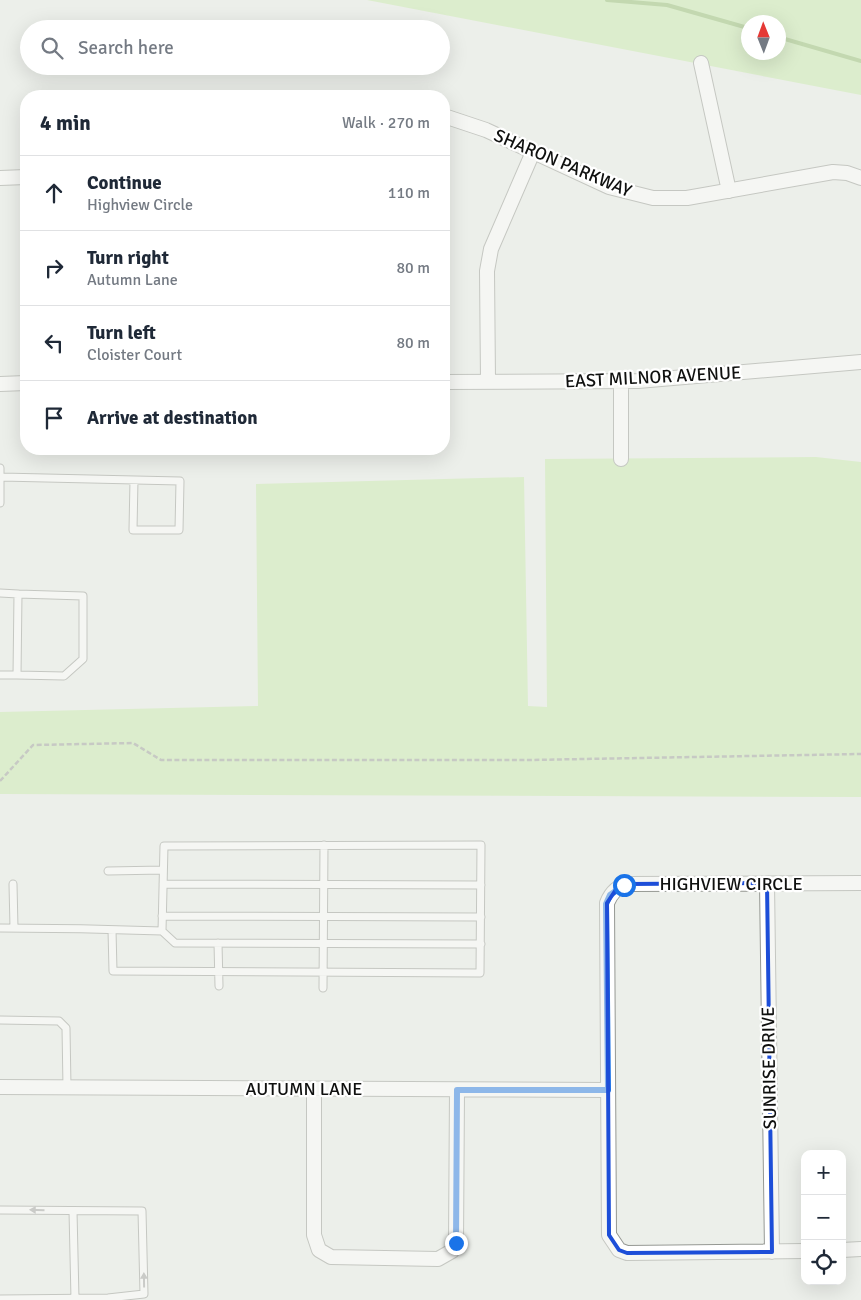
<!DOCTYPE html>
<html lang="en">
<head>
<meta charset="utf-8">
<style>
  body { margin:0; font-family:Signika,sans-serif; background:#f2f2f3; color:#1f2937 }
  .controls { position:absolute; right:15px; bottom:15px; display:grid; overflow:hidden; border-radius:10px; box-shadow:0 5px 20px #0002 }
  .controls button { width:45px; height:45px; display:grid; place-items:center; padding:0; border:0; border-bottom:1px solid #e0e1e3; background:#fff; color:#1f2937; font:25px sans-serif }
  .compass { position:absolute; left:741px; top:15px; width:45px; height:45px; border-radius:50%; background:#fff; box-shadow:0 5px 20px #0002; rotate:359deg }
  .stop { position:absolute; width:15px; height:15px; margin:-11px; border:4px solid #1a73e8; border-radius:50%; background:#fff }
  .stop.end { background:#1a73e8; border-color:#fff; box-shadow:0 1px 5px #0008 }
  .list { margin:0; padding:0; list-style:none }
  h2 { display:flex; justify-content:space-between; align-items:center; height:65px; margin:0; padding:0 20px; font-size:21px }
  h2 small { font-size:16px; font-weight:400; color:#747a83 }
  .list li { display:grid; grid-template-columns:32px 1fr auto; gap:15px; align-items:center; box-sizing:border-box; height:75px; padding:0 20px; border-top:1px solid #e0e1e3 }
  .list b { display:block; font-size:19px; white-space:nowrap }
  .list p { margin:0; font-size:16px; white-space:nowrap; color:#747a83 }
  .list em { font-size:16px; font-style:normal; color:#747a83 }
  .icon { flex:none; width:28px; height:28px; fill:none; stroke:currentColor; stroke-width:2; stroke-linecap:round; stroke-linejoin:round }
  .map { position:relative; flex:none; width:861px; height:1300px; overflow:hidden }
  .search { position:absolute; background:#fff; box-shadow:0 5px 20px #0002; left:20px; top:20px; width:430px; height:55px; display:flex; align-items:center; gap:12px; box-sizing:border-box; padding:0 18px; border-radius:28px; color:#747a83; font-size:19px }
  .panel { position:absolute; background:#fff; box-shadow:0 5px 20px #0002; left:20px; top:90px; width:430px; height:365px; border-radius:20px }
  .map>svg:first-child { display:block }
</style>
</head>
<body>
<div class="map">
<svg width="861" height="1300" viewBox="0 0 861 1300">
  <rect width="100%" height="100%" fill="#ecefea"/>
  <path fill="#c7ecab" fill-rule="evenodd" d="M367,0H861V95ZM748,22H778V52H748Z
    M816,457L861,462V797L0,794V712L258,706L256,484L524,477L528,706L547,707L545,459Z"/>
  <g fill="none" stroke-linecap="round" stroke-linejoin="round">
    <path stroke="#90bc6c" stroke-width="4" d="M607,0L667,5L748,28
      M778,37L861,61"/>
    <g stroke="#959893" stroke-width="9">
      <path id="lane" d="M0,468V503
        M1,477L180,481L179,530H133L134,480
        M0,593L18,594L17,675H0
        M17,675L64,676L83,659V596L18,594
        M108,871L163,870
        M13,884L14,928
        M163,884L481,885
        M162,916L481,917
        M0,928C54,928 108,929 162,931L164,846L481,845L480,973L113,971L112,930
        M162,931L175,943L481,944
        M218,943L219,986
        M323,988L324,845
        M0,1020L59,1021L66,1028L67,1087
        M0,1210L142,1211L144,1294L108,1298L0,1299
        M73,1211L75,1299"/>
    </g>
    <g stroke="#959893" stroke-width="16">
      <path id="street" d="M701,63L729,191
        M444,116L486,130L609,187L653,198H687L833,172L847,173L861,178
        M0,178L26,177
        M488,381L487,271L491,249L533,152
        M621,381V459
        M444,382L638,381L861,362
        M0,384L26,383
        M767,883L772,1252
        M0,1087L608,1090
        M314,1089V1235L319,1250L331,1257L438,1259L452,1251L456,1243L457,1090
        M842,1250L861,1249
        M805,1251L627,1253L619,1250L609,1235L607,903C611,893 617,886 629,884L861,883"/>
    </g>
    <path stroke="#999b97" stroke-width="2.5" stroke-dasharray="5 2.5" stroke-linecap="butt" d="M0,781L33,745L133,743L161,760H529L861,754"/>
    <use href="#lane" stroke="#fff" stroke-width="7"/>
    <use href="#street" stroke="#fff" stroke-width="14"/>
  </g>
  <defs><path id="oneway-solid" d="M-6-.8H1V-3.2L6.5 0L1 3.2V.8H-6Z" transform="scale(1.25)"/></defs>
  <g fill="#9f9f9f">
    <use href="#oneway-solid" transform="translate(37 1210) rotate(-179)"/>
    <use href="#oneway-solid" transform="translate(144 1280) rotate(-91)"/>
  </g>
  <g fill="none" stroke-linecap="round" stroke-linejoin="round">
    <path stroke="#1a73e8" stroke-width="6" d="M456,1243L457,1090H608L606,904L610,895L624,885"/>
  </g>
  <path d="M0 0H861V1300H0ZM767,883L772,1252L627,1253L619,1250L609,1235L607,903L617,888L629,884Z" fill="#ecefea" fill-opacity=".55" fill-rule="evenodd"/>
  <path fill="none" stroke="#1d4ed8" stroke-width="4" stroke-linejoin="round" d="M767,883L772,1252L627,1253L619,1250L609,1235L607,903L617,888L629,884Z"/>
  <g text-anchor="middle" dominant-baseline="central" stroke-width="4.5" stroke-linejoin="round" paint-order="stroke">
    <g font-size="18" fill="#0f100f" stroke="#fff">
      <text transform="translate(563 163) rotate(23)">SHARON PARKWAY</text>
      <text transform="translate(653 377) rotate(-3)">EAST MILNOR AVENUE</text>
      <text x="731" y="884">HIGHVIEW CIRCLE</text>
      <text transform="translate(769 1068) rotate(-91)">SUNRISE DRIVE</text>
      <text x="304" y="1089">AUTUMN LANE</text>
    </g>
  </g>
</svg>
<div class="controls">
<button>+</button>
<button>−</button>
<button><svg class="icon" aria-label="locate" viewBox="0 0 24 24"><circle cx="12" cy="12" r="6"/><path d="M12 2v4M12 18v4M2 12h4M18 12h4"/></svg></button>
</div>
<svg class="compass" viewBox="-18 -18 36 36"><path d="M0-13l5 13h-10z" fill="#e53935"/><path d="M0 13l5-13h-10z" fill="#747a83"/></svg>
<div class="stop" style="left:624px;top:885px"></div>
<div class="stop end" style="left:456px;top:1243px"></div>
<div class="search"><svg class="icon" aria-label="search" viewBox="0 0 24 24"><circle cx="10" cy="10" r="6"/><path d="M15 15l6 6"/></svg>Search here</div>
<section class="panel">
<h2>4 min<small>Walk · 270 m</small></h2>
<ul class="list">
<li><svg class="icon" aria-label="ahead" viewBox="0 0 24 24"><path d="M12 20V5M6 11l6-6 6 6"/></svg><div><b>Continue</b><p>Highview Circle</p></div><em>110 m</em></li>
<li><svg class="icon" aria-label="right" viewBox="0 0 24 24"><path d="M7 20v-9h11M14 6l5 5-5 5"/></svg><div><b>Turn right</b><p>Autumn Lane</p></div><em>80 m</em></li>
<li><svg class="icon" aria-label="left" viewBox="0 0 24 24"><path d="M17 20v-9H6M10 6l-5 5 5 5"/></svg><div><b>Turn left</b><p>Cloister Court</p></div><em>80 m</em></li>
<li><svg class="icon" aria-label="arrive" viewBox="0 0 24 24"><path d="M6 21V4h12l-3 4 3 4H6"/></svg><div><b>Arrive at destination</b></div></li>
</ul>
</section>
</div>
</body>
</html>
